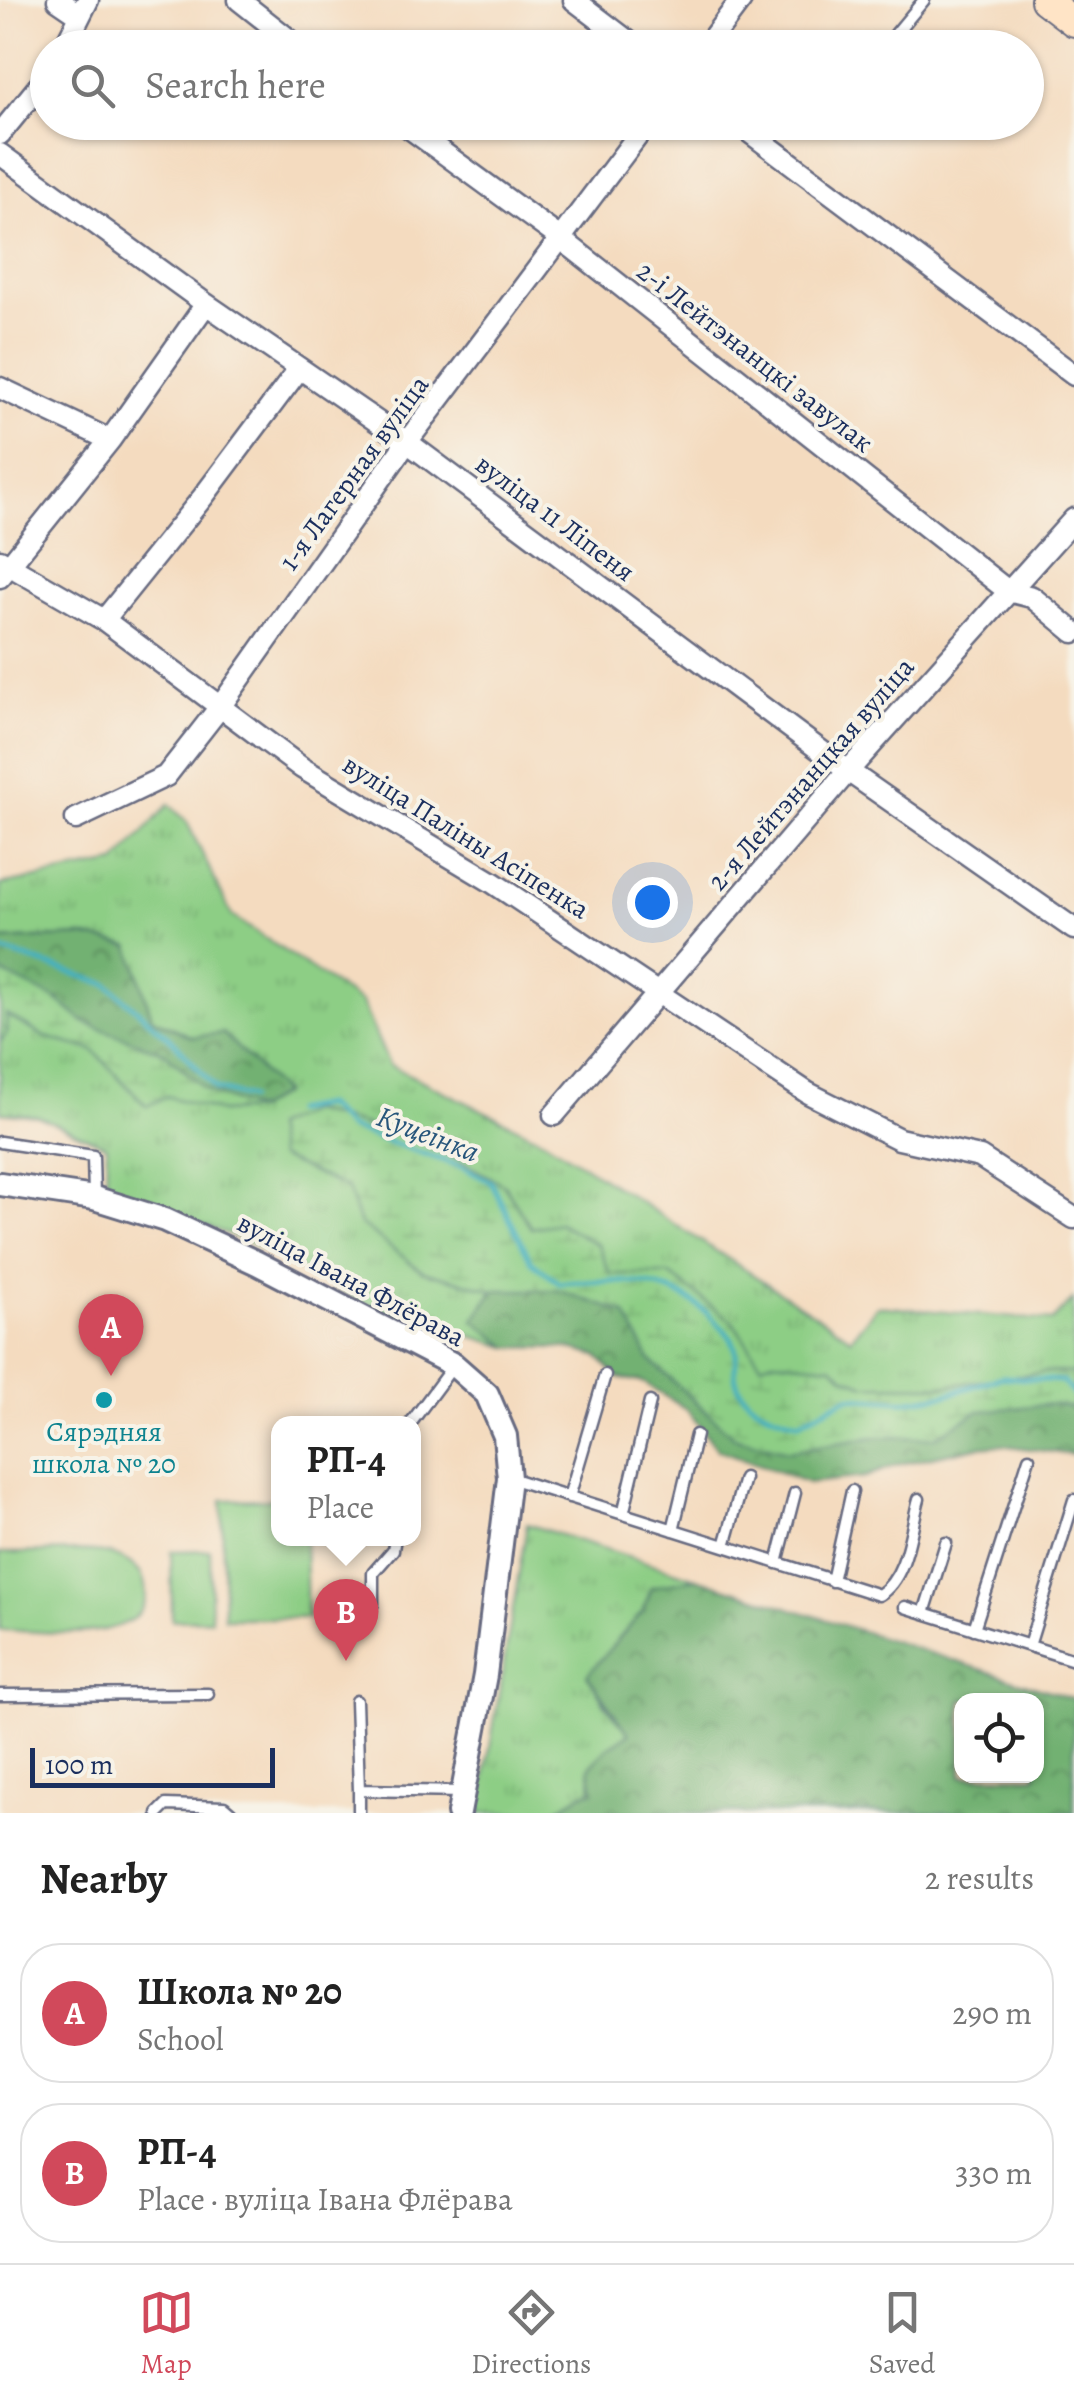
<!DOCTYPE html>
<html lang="en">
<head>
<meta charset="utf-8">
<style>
  body { margin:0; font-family:Alegreya,serif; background:#f2f2f2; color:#222 }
  .controls { position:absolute; right:30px; bottom:30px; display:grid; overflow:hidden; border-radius:20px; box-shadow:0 2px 8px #0004 }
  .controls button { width:90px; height:90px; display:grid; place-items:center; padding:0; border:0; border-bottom:2px solid #e0e0e0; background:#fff; color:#222; font:50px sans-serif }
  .scale { position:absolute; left:30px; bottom:25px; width:245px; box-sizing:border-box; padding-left:10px; border:5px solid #1b2f5e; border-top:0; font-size:28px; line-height:35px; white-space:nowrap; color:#1b2f5e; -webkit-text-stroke:8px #f7f3e8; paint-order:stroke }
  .you { position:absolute; left:652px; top:902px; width:35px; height:35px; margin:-25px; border:8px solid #fff; border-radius:50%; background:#1a73e8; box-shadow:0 0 0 15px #1a73e833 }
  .badge { display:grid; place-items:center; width:65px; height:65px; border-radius:50%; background:#d1495b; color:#fff; font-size:32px; font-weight:700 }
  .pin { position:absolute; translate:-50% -82px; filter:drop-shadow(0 2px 5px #0008) }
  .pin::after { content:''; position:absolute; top:52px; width:35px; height:30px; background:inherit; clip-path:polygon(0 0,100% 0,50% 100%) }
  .popup { position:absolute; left:271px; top:1416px; width:150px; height:130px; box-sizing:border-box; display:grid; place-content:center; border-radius:20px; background:#fff; filter:drop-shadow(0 2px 8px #0005); font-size:32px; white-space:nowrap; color:#767676 }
  .popup b { font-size:38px; color:#222 }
  .popup::after { content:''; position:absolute; left:50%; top:100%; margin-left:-20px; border:20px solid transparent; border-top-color:#fff }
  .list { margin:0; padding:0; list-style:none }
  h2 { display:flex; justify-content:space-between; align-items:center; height:130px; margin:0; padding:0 40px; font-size:42px }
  h2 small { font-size:32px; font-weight:400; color:#767676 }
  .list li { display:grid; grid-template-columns:65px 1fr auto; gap:30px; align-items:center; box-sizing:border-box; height:140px; margin:0 20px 20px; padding:0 20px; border:2px solid #e0e0e0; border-radius:40px }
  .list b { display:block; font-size:38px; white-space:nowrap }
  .list p { margin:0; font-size:32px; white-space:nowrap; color:#767676 }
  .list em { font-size:32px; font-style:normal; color:#767676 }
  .icon { flex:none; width:55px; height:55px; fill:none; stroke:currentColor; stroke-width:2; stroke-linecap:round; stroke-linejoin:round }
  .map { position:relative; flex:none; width:1074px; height:1813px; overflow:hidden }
  .search { position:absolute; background:#fff; box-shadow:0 2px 8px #0004; left:30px; right:30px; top:30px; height:110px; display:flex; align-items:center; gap:25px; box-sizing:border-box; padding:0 35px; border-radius:55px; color:#767676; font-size:38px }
  .sheet { height:450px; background:#fff }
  nav { display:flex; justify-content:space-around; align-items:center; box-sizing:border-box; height:140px; border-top:2px solid #e0e0e0; background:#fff; font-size:28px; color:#767676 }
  nav a { display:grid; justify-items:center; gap:5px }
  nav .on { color:#d1495b }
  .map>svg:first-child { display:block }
</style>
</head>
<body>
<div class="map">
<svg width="1074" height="1813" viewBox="0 0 1074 1813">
  <defs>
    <pattern id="grass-tufts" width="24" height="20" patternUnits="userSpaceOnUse" patternTransform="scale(2.5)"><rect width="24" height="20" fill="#8dce85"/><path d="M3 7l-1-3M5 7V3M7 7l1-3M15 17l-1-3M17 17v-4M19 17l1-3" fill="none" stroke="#79b175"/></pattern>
    <pattern id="forest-crowns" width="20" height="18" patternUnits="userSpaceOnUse" patternTransform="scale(2.5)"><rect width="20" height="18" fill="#72b172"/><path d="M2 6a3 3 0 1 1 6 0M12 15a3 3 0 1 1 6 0" fill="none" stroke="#5d9061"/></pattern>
    <pattern id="wetland-marsh" width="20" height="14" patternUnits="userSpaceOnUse" patternTransform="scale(2.5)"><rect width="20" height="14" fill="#8dce85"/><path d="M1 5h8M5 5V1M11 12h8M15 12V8" fill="none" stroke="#79b175"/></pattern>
  </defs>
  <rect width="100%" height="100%" fill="#f7f3e8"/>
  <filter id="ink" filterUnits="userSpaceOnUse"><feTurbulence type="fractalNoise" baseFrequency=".01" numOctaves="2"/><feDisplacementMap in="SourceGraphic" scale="20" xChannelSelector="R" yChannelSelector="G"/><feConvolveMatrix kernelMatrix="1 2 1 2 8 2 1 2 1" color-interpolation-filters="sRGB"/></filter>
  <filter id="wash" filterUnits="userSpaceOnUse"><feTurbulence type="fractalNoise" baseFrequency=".0048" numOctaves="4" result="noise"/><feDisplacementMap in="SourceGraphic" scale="40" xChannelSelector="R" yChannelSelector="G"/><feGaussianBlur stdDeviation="2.25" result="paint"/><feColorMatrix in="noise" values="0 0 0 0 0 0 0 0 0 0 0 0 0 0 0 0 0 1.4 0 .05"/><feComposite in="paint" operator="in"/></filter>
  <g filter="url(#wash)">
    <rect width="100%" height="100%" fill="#f4dbbf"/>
    <path fill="url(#grass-tufts)" stroke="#547e72" stroke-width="2.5" d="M169,804L187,822L232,916L362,1003L389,1065L544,1140L851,1338L877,1306L1052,1321L1073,1300L1074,1373L1045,1372L946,1386L865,1385L845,1377L832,1366L761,1364L732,1321L610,1274L531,1228L504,1185L419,1139L310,1111L278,1157L347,1188L360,1224L422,1271L494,1290L474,1320L508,1347L454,1331L430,1337L247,1242L106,1188L107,1146L38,1116L0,1112V1042L7,1032L4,1014L45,1037L93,1050L146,1106L167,1096L221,1112L255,1110L283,1093L192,1037L152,1018L129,946L82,936L0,940V885L116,863Z
      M527,1524L696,1578L652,1587L643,1611L588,1675L606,1706L630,1734L608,1747L593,1791L582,1794L551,1813H479Z"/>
    <path fill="url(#forest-crowns)" stroke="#467068" stroke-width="2.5" fill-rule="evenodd" d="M82,936L130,946L152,1018L192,1037L223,1033L283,1093L256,1110L207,1091L165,1053L85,1023L57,1000L0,972V940Z
      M494,1290H558L625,1313L650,1360L734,1437L788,1451L873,1437H935L979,1411L1054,1403L1074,1407V1455L1001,1445L977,1447L896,1465L865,1477L809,1483L717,1449L687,1410L645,1383L617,1377L597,1356L567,1348L508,1347L474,1320Z
      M696,1578L1074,1699V1813H551L582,1794L593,1791L589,1768L608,1747L629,1734L587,1675L643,1611L652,1587ZM1036,1700V1776H962V1700Z"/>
    <path fill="url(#wetland-marsh)" stroke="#547e72" stroke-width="2.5" d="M0,972L57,1000L85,1023L165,1053L207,1091L256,1110L221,1112L167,1096L147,1106L93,1050L45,1037L6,1014L7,1033L0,1042Z
      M309,1111L419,1139L504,1185L531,1228L559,1223L598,1245L610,1274H669L732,1321L761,1364L773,1360L832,1366L845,1377L865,1385L945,1386L1045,1372L1074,1373V1407L1054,1404L979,1411L935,1437H873L788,1451L734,1437L650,1360L625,1313L558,1290H494L422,1271L360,1224L347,1188L278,1157L273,1127Z"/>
    <path fill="#8dce85" stroke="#547e72" stroke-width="2.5" d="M278,1499V1538L305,1539L307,1618H224L222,1500Z
      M210,1550L211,1619L172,1620L171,1551Z
      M0,1553C32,1554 79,1548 109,1554C123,1557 140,1567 144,1581C162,1649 38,1631 0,1630Z"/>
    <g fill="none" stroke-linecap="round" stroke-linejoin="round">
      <path stroke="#44b1c0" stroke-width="5" d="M0,950L107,984L175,1043L216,1089L249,1098
        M293,1111L325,1105L348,1128L462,1167L491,1182L531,1261L559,1283C614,1281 672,1275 713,1319C720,1326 729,1333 733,1342C740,1356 732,1367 736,1380C744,1407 775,1416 799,1422L849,1397L905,1401L945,1395L1002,1377L1062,1381L1074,1395"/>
    </g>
  </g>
  <g filter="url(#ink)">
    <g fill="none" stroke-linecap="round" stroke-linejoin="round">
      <g stroke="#676b80" stroke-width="15">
        <path id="service" d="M884,48L924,0
          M0,1142L93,1156L94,1197
          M410,1424L453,1366
          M510,1478L879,1595C908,1577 910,1530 919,1499
          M569,1497L605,1375
          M623,1514L650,1402
          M673,1530L696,1435
          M725,1546L744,1478
          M777,1563L795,1493
          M832,1581L852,1491
          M373,1604V1573L393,1550L395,1538
          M905,1607L1074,1660
          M924,1613L946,1543
          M974,1629L1029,1458
          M1029,1646L1074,1500
          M0,1695L208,1694
          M356,1701L359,1790
          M158,1813L166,1805L224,1807L231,1813
          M359,1813V1790L461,1792"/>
      </g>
      <g stroke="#676b80" stroke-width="25">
        <path id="minor" d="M58,0L80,15
          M239,0L300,48
          M574,0L637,48
          M64,48L88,0
          M705,48L741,0
          M401,122L560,238L1008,591L1032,597L1074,632
          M736,122L1074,375
          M0,134L48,75
          M0,154L206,304L407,442L848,771L1074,929
          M0,388L110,440
          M0,560L104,620L302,768L492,882L808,1093L899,1139L980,1157L1074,1218
          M0,577L110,440L206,304
          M104,620L203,497L299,369
          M76,819L166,776L220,707L407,442L648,122
          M554,1115L848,771L1074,519"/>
      </g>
      <g stroke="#676b80" stroke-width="28">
        <path id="tertiary" d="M0,1184L94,1198L165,1220L257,1263L454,1365L487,1394L505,1436L509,1478L485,1675L459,1813"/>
      </g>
      <g stroke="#676b80" stroke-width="32">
        <path id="secondary" d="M1045,0L1074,22"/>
      </g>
      <use href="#service" stroke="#fff" stroke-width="10"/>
      <use href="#minor" stroke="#fff" stroke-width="20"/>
      <use href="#tertiary" stroke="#fff" stroke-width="22"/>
      <use href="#secondary" stroke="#ffe4c6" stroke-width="28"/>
    </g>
  </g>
  <circle fill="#0f9aa8" stroke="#f7f3e8" stroke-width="4" cx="104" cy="1400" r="10"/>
  <g text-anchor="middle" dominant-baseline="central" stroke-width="8" stroke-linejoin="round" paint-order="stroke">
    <g font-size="28" fill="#1b2f5e" stroke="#f7f3e8">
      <text transform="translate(755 357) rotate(38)">2-і Лейтэнанцкі завулак</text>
      <text transform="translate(354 473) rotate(-54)">1-я Лагерная вуліца</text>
      <text transform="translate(555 518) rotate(37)">вуліца 11 Ліпеня</text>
      <text transform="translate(811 774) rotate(-49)">2-я Лейтэнанцкая вуліца</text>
      <text transform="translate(466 837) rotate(32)">вуліца Паліны Асіпенка</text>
      <text transform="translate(351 1280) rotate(28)">вуліца Івана Флёрава</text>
    </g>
    <g font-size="28" fill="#0d838f" stroke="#f7f3e8">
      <text x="104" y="1432">Сярэдняя<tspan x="104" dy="32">школа № 20</tspan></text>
    </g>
    <g font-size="30" font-style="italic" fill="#27567b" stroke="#f7f3e8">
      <text transform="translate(428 1134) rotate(21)">Куцеінка</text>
    </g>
  </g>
</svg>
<div class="controls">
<button><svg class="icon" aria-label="locate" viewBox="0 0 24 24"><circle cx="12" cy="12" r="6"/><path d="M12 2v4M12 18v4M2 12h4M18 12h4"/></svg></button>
</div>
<div class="scale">100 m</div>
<div class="you"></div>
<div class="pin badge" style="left:111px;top:1376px">A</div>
<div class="pin badge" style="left:346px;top:1661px">B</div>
<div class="popup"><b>РП-4</b>Place</div>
<div class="search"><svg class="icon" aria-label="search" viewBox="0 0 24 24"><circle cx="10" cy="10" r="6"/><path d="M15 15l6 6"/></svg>Search here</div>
</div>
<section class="sheet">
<h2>Nearby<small>2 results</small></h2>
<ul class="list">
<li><span class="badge">A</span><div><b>Школа № 20</b><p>School</p></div><em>290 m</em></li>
<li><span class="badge">B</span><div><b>РП-4</b><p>Place · вуліца Івана Флёрава</p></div><em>330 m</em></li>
</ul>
</section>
<nav>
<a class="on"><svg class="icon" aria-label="map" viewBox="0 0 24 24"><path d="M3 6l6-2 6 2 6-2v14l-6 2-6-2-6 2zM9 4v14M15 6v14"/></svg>Map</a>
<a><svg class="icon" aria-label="directions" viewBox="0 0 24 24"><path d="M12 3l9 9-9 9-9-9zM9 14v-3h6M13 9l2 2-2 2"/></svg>Directions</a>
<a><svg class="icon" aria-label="saved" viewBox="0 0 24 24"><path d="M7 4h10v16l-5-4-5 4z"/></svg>Saved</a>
</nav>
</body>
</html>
